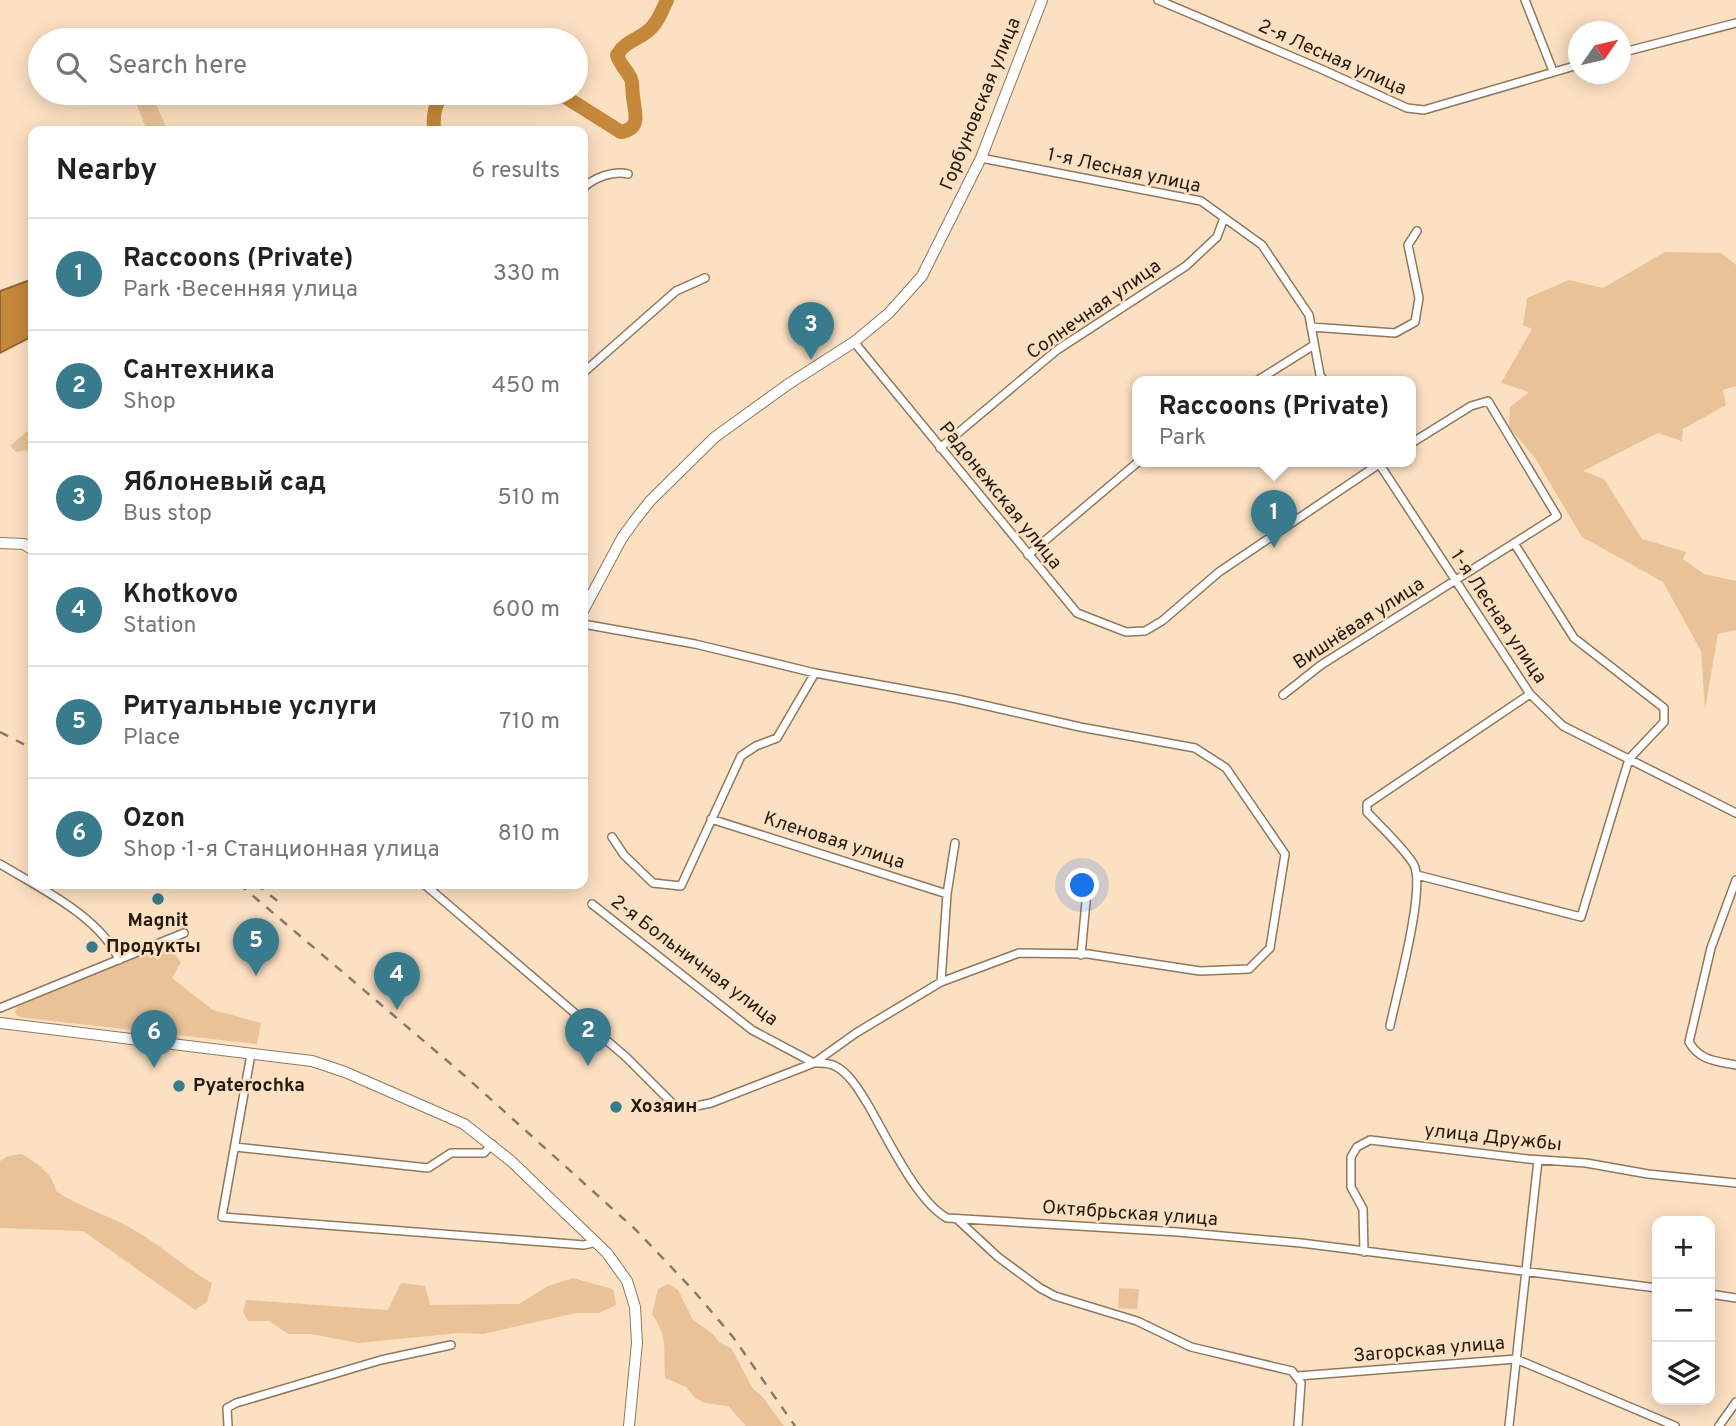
<!DOCTYPE html>
<html lang="en">
<head>
<meta charset="utf-8">
<style>
  body { margin:0; font-family:Overpass,sans-serif; background:#f6f6f6; color:#222 }
  .controls { position:absolute; right:21px; bottom:21px; display:grid; overflow:hidden; border-radius:14px; box-shadow:0 4px 18px #0003 }
  .controls button { width:63px; height:63px; display:grid; place-items:center; padding:0; border:0; border-bottom:2px solid #e0e0e0; background:#fff; color:#222; font:35px sans-serif }
  .compass { position:absolute; left:1568px; top:21px; width:63px; height:63px; border-radius:50%; background:#fff; box-shadow:0 4px 18px #0003; rotate:56deg }
  .you { position:absolute; left:1083px; top:886px; width:24px; height:24px; margin:-18px; border:5px solid #fff; border-radius:50%; background:#1a73e8; box-shadow:0 0 0 10px #1a73e833 }
  .badge { display:grid; place-items:center; width:46px; height:46px; border-radius:50%; background:#387b8c; color:#fff; font-size:23px; font-weight:700 }
  .pin { position:absolute; translate:-50% -58px; filter:drop-shadow(0 2px 4px #0008) }
  .pin::after { content:''; position:absolute; top:37px; width:24px; height:21px; background:inherit; clip-path:polygon(0 0,100% 0,50% 100%) }
  .popup { position:absolute; left:1132px; top:376px; width:284px; height:91px; box-sizing:border-box; display:grid; place-content:center; border-radius:14px; background:#fff; filter:drop-shadow(0 2px 5px #0005); font-size:23px; white-space:nowrap; color:#767676 }
  .popup b { font-size:26px; color:#222 }
  .popup::after { content:''; position:absolute; left:50%; top:100%; margin-left:-14px; border:14px solid transparent; border-top-color:#fff }
  .list { margin:0; padding:0; list-style:none }
  h2 { display:flex; justify-content:space-between; align-items:center; height:91px; margin:0; padding:0 28px; font-size:30px }
  h2 small { font-size:23px; font-weight:400; color:#767676 }
  .list li { display:grid; grid-template-columns:46px 1fr auto; gap:21px; align-items:center; box-sizing:border-box; height:112px; padding:0 28px; border-top:2px solid #e0e0e0 }
  .list b { display:block; font-size:26px; white-space:nowrap }
  .list p { margin:0; font-size:23px; white-space:nowrap; color:#767676 }
  .list em { font-size:23px; font-style:normal; color:#767676 }
  .icon { flex:none; width:38px; height:38px; fill:none; stroke:currentColor; stroke-width:2; stroke-linecap:round; stroke-linejoin:round }
  .map { position:relative; flex:none; width:1736px; height:1426px; overflow:hidden }
  .search { position:absolute; background:#fff; box-shadow:0 4px 18px #0003; left:28px; top:28px; width:560px; height:77px; display:flex; align-items:center; gap:18px; box-sizing:border-box; padding:0 24px; border-radius:38px; color:#767676; font-size:26px }
  .panel { position:absolute; background:#fff; box-shadow:0 4px 18px #0003; left:28px; top:126px; width:560px; height:763px; border-radius:14px }
  .map>svg:first-child { display:block }
</style>
</head>
<body>
<div class="map">
<svg width="1736" height="1426" viewBox="0 0 1736 1426">
  <rect width="100%" height="100%" fill="#fce0c2"/>
  <path fill="#eac297" d="M153,98L168,131H147L137,105Z
    M1665,252L1721,253L1736,265V386L1723,390L1726,405L1683,429L1682,441L1658,433L1583,471L1604,479L1642,539L1686,552L1683,559L1704,574L1736,581V630L1718,634L1705,709L1701,651L1663,582L1582,537L1535,458L1509,427L1510,407L1529,392L1501,383L1532,329L1523,325L1527,298L1569,280L1603,288Z
    M33,426V453L29,450L16,452L10,446Z
    M173,941L172,951L181,962L172,978L213,1010L261,1023L257,1044L26,1018L17,1016L15,1012L17,1007L29,1001Z
    M22,1154C37,1164 52,1172 56,1191C82,1209 113,1216 139,1233C165,1248 186,1269 212,1283L207,1302L195,1310L83,1231L0,1228V1161L8,1156Z
    M573,1278L613,1289L616,1305L599,1313H576L483,1334L459,1333L358,1343L311,1334H288L269,1321H248L243,1312L246,1300L388,1310L401,1283L425,1286L430,1305L519,1304L548,1286Z
    M668,1284L678,1290L693,1320L713,1334L720,1343L731,1348L753,1389L762,1396L784,1426H746L728,1406L704,1403L694,1397L686,1387L665,1378C663,1350 669,1339 652,1314L658,1289Z
    M1119,1288L1139,1289L1137,1309L1118,1308Z"/>
  <path fill="#c5873a" stroke="#95662d" stroke-width="2" d="M33,279V336L0,353V291Z"/>
  <g fill="none" stroke-linecap="round" stroke-linejoin="round">
    <path stroke="#c5873a" stroke-width="14" d="M510,40C524,36 536,32 548,40
      M559,93L621,132C643,128 634,111 633,96C632,91 633,84 631,79C627,70 620,65 617,55C625,41 638,40 649,30C658,23 662,10 667,0
      M434,131C433,116 434,106 443,93"/>
    <g stroke="#90775d" stroke-width="10">
      <path id="street" d="M1158,0L1321,69L1407,108L1424,110L1578,65
        M1525,0L1553,71
        M1620,53L1736,23
        M981,158L1201,201L1262,245L1309,315L1320,375L1325,382
        M583,188C594,178 613,170 628,174
        M1311,327L1395,333L1415,322L1419,298L1408,245L1417,231
        M854,342L1077,613L1126,632L1145,631L1162,621L1219,572L1382,462
        M583,373L676,291L705,278
        M1255,382L1314,345
        M940,448L1057,350L1186,266L1217,237L1224,218
        M1378,462L1530,694L1563,726L1736,813
        M1028,555L1138,462
        M583,624L695,644L815,673L957,699L1080,727L1195,748L1226,768L1285,854L1270,948L1249,969L1200,971L1088,954L1019,953L941,982L856,1033L814,1063L752,1030L592,904
        M1283,695L1321,665L1557,516L1488,401L1471,406L1410,444
        M711,819L947,894
        M612,837L624,855L653,883L681,886L741,756L756,746L777,738L815,673
        M0,864C38,887 101,917 119,960
        M1417,875L1581,917L1629,759L1664,722V708L1574,638L1514,543
        M1736,880L1711,948L1689,1042C1700,1061 1716,1061 1736,1065
        M424,884L626,1057L674,1105L686,1108L711,1103L814,1063C821,1063 828,1062 835,1066C849,1073 859,1090 867,1103C886,1135 916,1201 947,1218L1178,1232L1301,1243L1657,1288
        M1081,955L1088,880
        M941,982L947,894L955,843
        M0,1008L184,933
        M1390,1026C1396,996 1426,889 1414,865C1406,850 1380,826 1367,812V804L1530,694
        M251,1054L222,1217L584,1245L597,1242
        M235,1147L428,1168L451,1153H484L492,1144
        M957,1219L998,1257L1040,1288L1055,1296L1137,1321L1191,1347L1292,1371L1301,1383L1298,1426
        M1364,1252L1363,1209L1351,1187V1157L1357,1147L1370,1140L1528,1159L1586,1163L1648,1174L1736,1183
        M1710,1294L1736,1298
        M1298,1376L1516,1359L1675,1426
        M228,1426L227,1408L236,1403L381,1360L451,1345
        M1509,1426L1538,1160
        M1719,1426L1736,1402"/>
    </g>
    <g stroke="#90775d" stroke-width="12">
      <path id="secondary" d="M0,543L24,544L33,550
        M583,611L622,538L635,520L650,501L715,437L787,385L854,342L889,313L922,276L981,158L1042,0
        M0,1023L312,1061L345,1072L464,1124L511,1161L607,1253L627,1281L635,1307L637,1343L629,1426"/>
    </g>
    <use href="#street" stroke="#fff" stroke-width="7"/>
    <use href="#secondary" stroke="#fff" stroke-width="10"/>
    <path stroke="#8c7965" stroke-width="2.5" stroke-dasharray="9 9" stroke-linecap="butt" d="M0,732L33,749
      M239,884L465,1076L636,1230L693,1290L733,1337L795,1426
      M256,884L280,903"/>
  </g>
  <g fill="#387b8c" stroke="#fce0c2" stroke-width="2.5">
    <circle cx="158" cy="899" r="7"/>
    <circle cx="92" cy="947" r="7"/>
    <circle cx="179" cy="1086" r="7"/>
    <circle cx="616" cy="1107" r="7"/>
  </g>
  <g text-anchor="middle" dominant-baseline="central" stroke-width="5" stroke-linejoin="round" paint-order="stroke">
    <g font-size="19" fill="#241a0f" stroke="#fce0c2">
      <text transform="translate(1332 58) rotate(24)">2-я Лесная улица</text>
      <text transform="translate(981 104) rotate(-68)">Горбуновская улица</text>
      <text transform="translate(1124 171) rotate(12)">1-я Лесная улица</text>
      <text transform="translate(1094 310) rotate(-35)">Солнечная улица</text>
      <text transform="translate(1000 496) rotate(51)">Радонежская улица</text>
      <text transform="translate(1498 617) rotate(56)">1-я Лесная улица</text>
      <text transform="translate(1359 624) rotate(-33)">Вишнёвая улица</text>
      <text transform="translate(834 841) rotate(18)">Кленовая улица</text>
      <text transform="translate(694 961) rotate(37)">2-я Больничная улица</text>
      <text transform="translate(1493 1138) rotate(6)">улица Дружбы</text>
      <text transform="translate(1130 1214) rotate(4)">Октябрьская улица</text>
      <text transform="translate(1429 1350) rotate(-5)">Загорская улица</text>
    </g>
    <g font-size="19" font-weight="bold" fill="#241a0f" stroke="#fce0c2" text-anchor="start">
      <text x="158" y="921" text-anchor="middle">Magnit</text>
      <text x="106" y="947">Продукты</text>
      <text x="193" y="1086">Pyaterochka</text>
      <text x="630" y="1107">Хозяин</text>
    </g>
  </g>
</svg>
<div class="controls">
<button>+</button>
<button>−</button>
<button><svg class="icon" aria-label="layers" viewBox="0 0 24 24"><path d="M12 4l9 5-9 5-9-5zM3 14l9 5 9-5"/></svg></button>
</div>
<svg class="compass" viewBox="-18 -18 36 36"><path d="M0-13l5 13h-10z" fill="#e53935"/><path d="M0 13l5-13h-10z" fill="#767676"/></svg>
<div class="you"></div>
<div class="pin badge" style="left:1274px;top:548px">1</div>
<div class="popup"><b>Raccoons (Private)</b>Park</div>
<div class="pin badge" style="left:588px;top:1066px">2</div>
<div class="pin badge" style="left:811px;top:360px">3</div>
<div class="pin badge" style="left:397px;top:1010px">4</div>
<div class="pin badge" style="left:256px;top:976px">5</div>
<div class="pin badge" style="left:154px;top:1068px">6</div>
<div class="search"><svg class="icon" aria-label="search" viewBox="0 0 24 24"><circle cx="10" cy="10" r="6"/><path d="M15 15l6 6"/></svg>Search here</div>
<section class="panel">
<h2>Nearby<small>6 results</small></h2>
<ul class="list">
<li><span class="badge">1</span><div><b>Raccoons (Private)</b><p>Park · Весенняя улица</p></div><em>330 m</em></li>
<li><span class="badge">2</span><div><b>Сантехника</b><p>Shop</p></div><em>450 m</em></li>
<li><span class="badge">3</span><div><b>Яблоневый сад</b><p>Bus stop</p></div><em>510 m</em></li>
<li><span class="badge">4</span><div><b>Khotkovo</b><p>Station</p></div><em>600 m</em></li>
<li><span class="badge">5</span><div><b>Ритуальные услуги</b><p>Place</p></div><em>710 m</em></li>
<li><span class="badge">6</span><div><b>Ozon</b><p>Shop · 1-я Станционная улица</p></div><em>810 m</em></li>
</ul>
</section>
</div>
</body>
</html>
